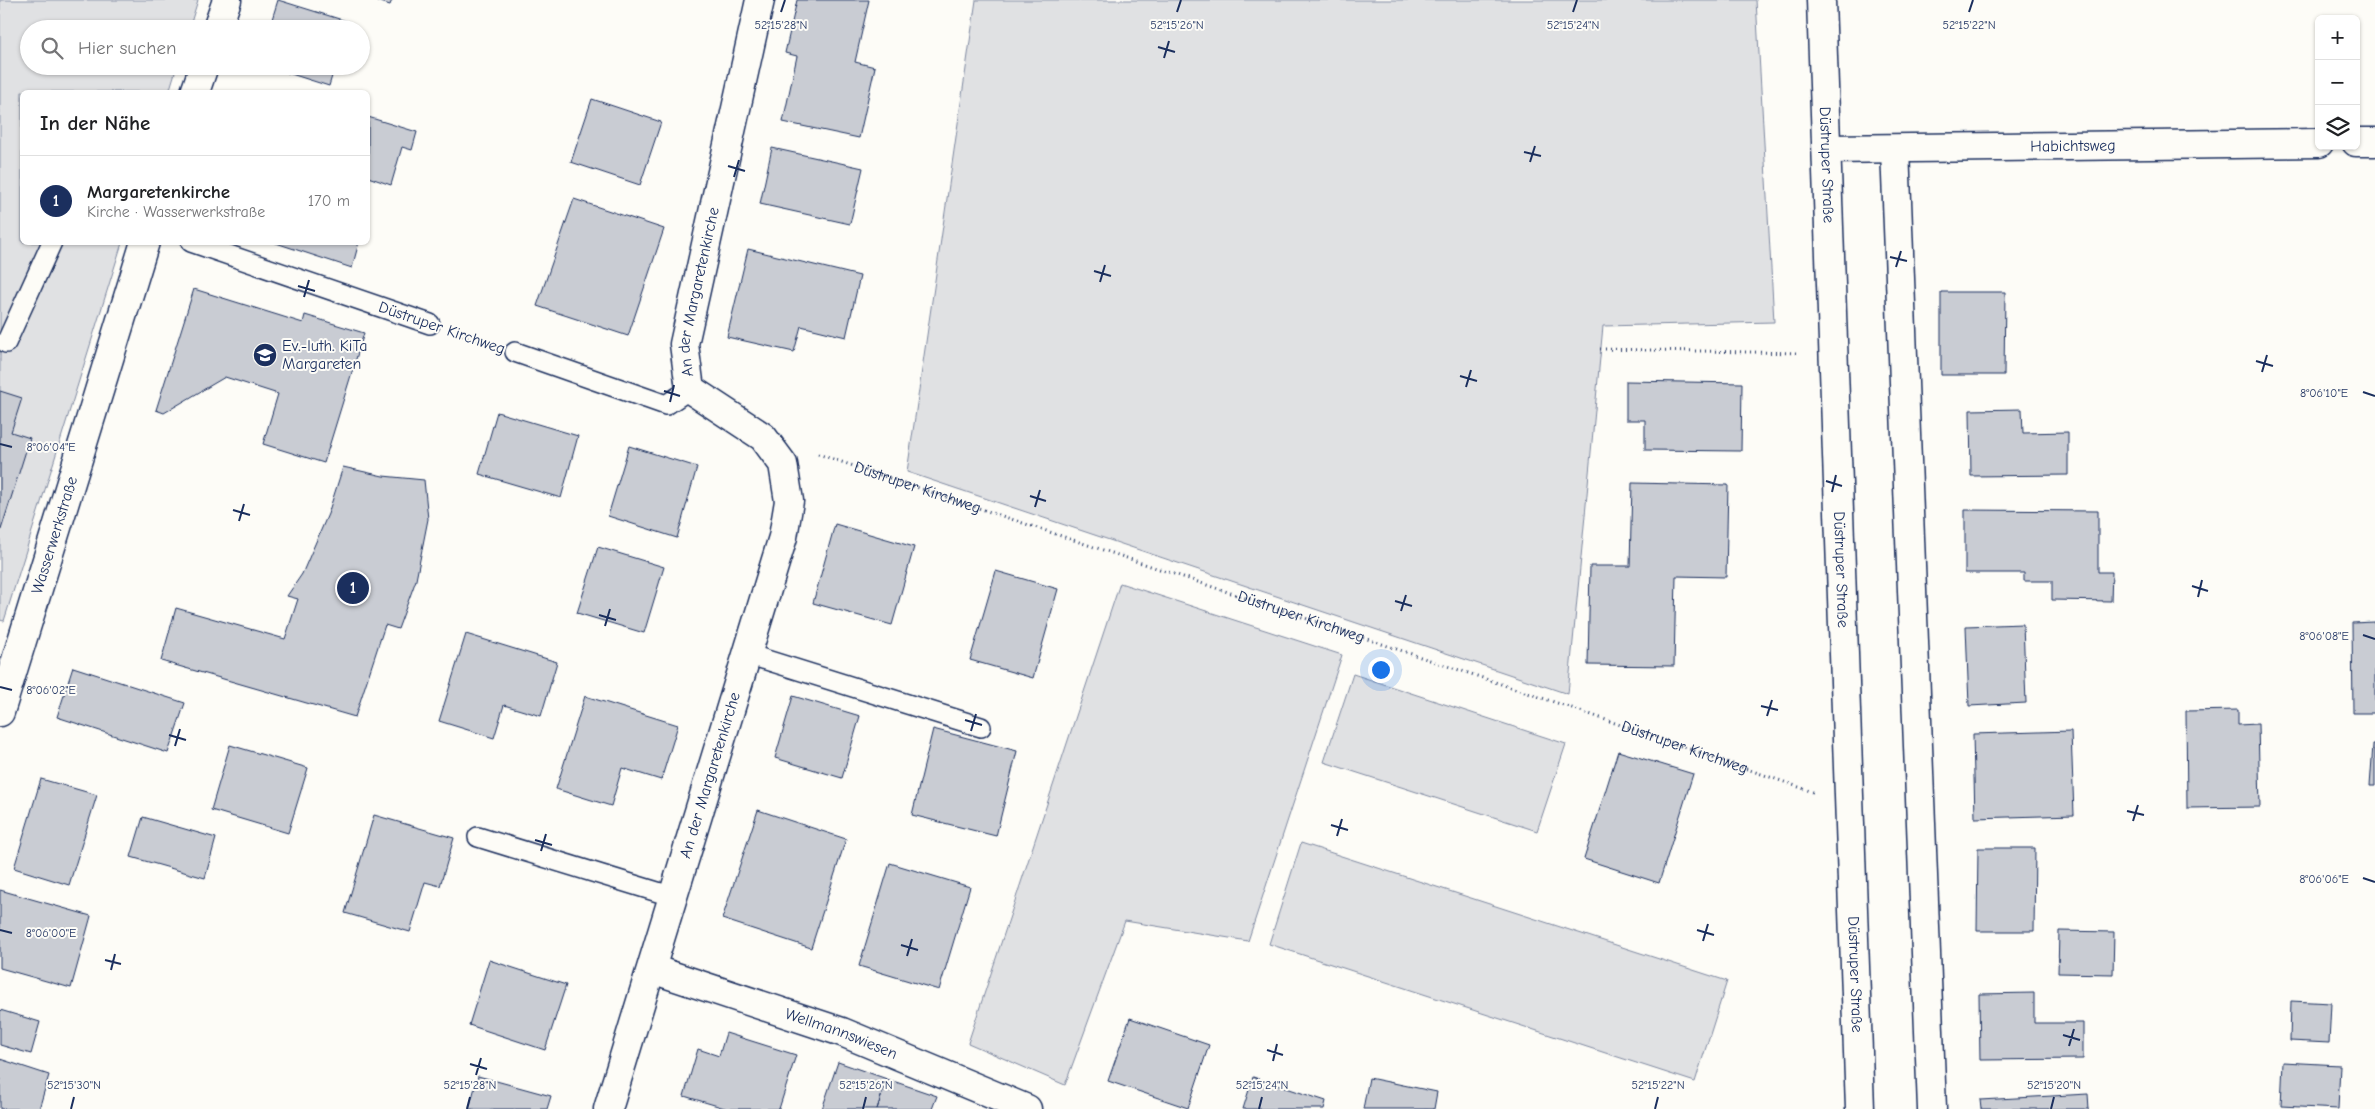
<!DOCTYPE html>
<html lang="de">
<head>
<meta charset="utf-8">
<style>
  body { margin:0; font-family:"Comic Neue",sans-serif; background:#f6f6f6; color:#202124 }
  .controls { position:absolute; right:15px; top:15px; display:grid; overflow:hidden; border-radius:8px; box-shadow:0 1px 4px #0004 }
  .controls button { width:45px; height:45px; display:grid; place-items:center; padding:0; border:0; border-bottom:1px solid #e0e0e0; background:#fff; color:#202124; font:25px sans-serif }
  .you { position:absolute; left:1380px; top:669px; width:18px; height:18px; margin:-12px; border:4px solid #fff; border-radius:50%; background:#1a73e8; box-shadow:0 0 0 8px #1a73e833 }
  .badge { display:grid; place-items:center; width:32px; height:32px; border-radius:50%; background:#1b2f5e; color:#fff; font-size:16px; font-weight:700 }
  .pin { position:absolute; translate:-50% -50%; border:2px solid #fff; box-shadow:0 1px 5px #0006 }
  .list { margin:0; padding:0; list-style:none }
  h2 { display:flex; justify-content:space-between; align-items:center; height:65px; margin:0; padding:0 20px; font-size:21px }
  h2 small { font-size:16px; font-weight:400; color:#757577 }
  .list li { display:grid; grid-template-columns:32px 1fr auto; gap:15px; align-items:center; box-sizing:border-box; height:90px; padding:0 20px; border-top:1px solid #e0e0e0 }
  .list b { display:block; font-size:19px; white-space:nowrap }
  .list p { margin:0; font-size:16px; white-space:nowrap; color:#757577 }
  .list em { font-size:16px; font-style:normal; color:#757577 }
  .icon { flex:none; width:28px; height:28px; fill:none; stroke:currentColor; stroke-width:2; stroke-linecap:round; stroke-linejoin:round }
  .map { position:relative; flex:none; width:2375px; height:1109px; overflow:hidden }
  .search { position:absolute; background:#fff; box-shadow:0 1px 4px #0004; left:20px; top:20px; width:350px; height:55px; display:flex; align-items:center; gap:12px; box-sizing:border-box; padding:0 18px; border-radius:28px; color:#757577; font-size:19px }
  .panel { position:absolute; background:#fff; box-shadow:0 1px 4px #0004; left:20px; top:90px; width:350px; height:155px; border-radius:8px }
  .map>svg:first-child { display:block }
</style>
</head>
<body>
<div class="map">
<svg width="2375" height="1109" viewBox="0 0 2375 1109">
  <rect width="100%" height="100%" fill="#fdfcf7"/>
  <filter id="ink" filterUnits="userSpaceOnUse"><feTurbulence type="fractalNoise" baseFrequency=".02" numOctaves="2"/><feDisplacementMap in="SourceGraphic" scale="10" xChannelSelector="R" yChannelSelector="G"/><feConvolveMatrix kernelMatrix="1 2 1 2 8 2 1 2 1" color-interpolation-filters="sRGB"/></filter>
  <g filter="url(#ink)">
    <path fill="#e0e1e3" stroke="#7e88a0" d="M0,0H198L189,29H29V66H177L169,92H22V242L122,243L4,621L0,620Z
      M976,0H1756L1774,322L1603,326L1568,694L907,472Z
      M1120,583L1342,655L1248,941L1125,921L1065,1085L968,1043Z
      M1353,674L1566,744L1537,831L1324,762Z
      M1301,843L1727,981L1695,1082L1269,944Z"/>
    <path fill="#c9ccd3" stroke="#1b2f5e" d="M278,0L349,22L347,29H269Z
      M374,0H392L390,5Z
      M797,0H869L855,62L875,67L859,138L783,122L797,56L785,53Z
      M266,66H335L329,86Z
      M592,99L661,122L640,185L571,162Z
      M368,117L417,132L412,150L402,147L391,185L368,177Z
      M772,148L863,168L850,224L760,204Z
      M574,199L664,229L628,336L537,306Z
      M273,242H359L352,268Z
      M748,249L860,276L846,337L801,326L794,352L727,337Z
      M194,289L303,323L305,315L364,333L324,463L263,444L278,394L225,377L164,413L156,410Z
      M1941,292H2005L2004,375H1941Z
      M1626,381L1742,383L1741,451L1645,450V420H1626Z
      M0,391L22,398L11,432L30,438L0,533Z
      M2022,409L2023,433L2068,432V475L1971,476L1970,410Z
      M497,412L578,436L561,498L479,474Z
      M629,446L697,467L677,538L608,516Z
      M343,467L383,476L424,480L428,519L416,580L398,629L385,625L355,717L161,661L176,608L285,639L298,599L287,596L302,574L328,514Z
      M1632,483L1728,485L1726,577L1676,576L1674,666L1588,665L1590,566H1630Z
      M1965,510L2098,511V572H2112L2111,601L2052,600V581H2024V573H1965Z
      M835,524L914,547L892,625L813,603Z
      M598,547L664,567L644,633L577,613Z
      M996,571L1058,589L1033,678L970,660Z
      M2375,622V713H2353L2352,623Z
      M2023,624L2026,703L1969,706L1966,626Z
      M466,634L557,662L541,716L504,705L494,738L439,721Z
      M73,667L185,703L168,753L57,717Z
      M585,696L678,725L661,780L622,768L611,806L556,789Z
      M793,696L860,716L842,778L775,758Z
      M2238,710V725L2258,724L2260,807L2187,808L2186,711Z
      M933,729L1017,751L996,836L912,815Z
      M2071,731L2074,815L1975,818L1973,734Z
      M230,745L308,768L288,833L211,810Z
      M2373,745H2375V786H2370Z
      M1618,751L1693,774L1659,883L1584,859Z
      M41,779L97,795L69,885L14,868Z
      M758,810L846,839L811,948L722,919Z
      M374,815L454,838L440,886L425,882L410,932L345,913Z
      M143,817L216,838L205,878L131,857Z
      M1978,848H2035L2034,931H1977Z
      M890,863L970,887L939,990L859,966Z
      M0,890L91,916L71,988L0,968Z
      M2059,931L2114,932L2113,974L2058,973Z
      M489,960L566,985L545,1050L469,1025Z
      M2034,993V1023H2083V1059L1980,1060L1979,994Z
      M2291,1001L2331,1003L2329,1043L2290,1041Z
      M0,1010L40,1022L31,1054L0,1045Z
      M1130,1018L1209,1045L1188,1108L1108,1081Z
      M726,1033L796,1055L779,1109H728L684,1096L698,1049L719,1056Z
      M0,1059L49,1075L39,1109H0Z
      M838,1062L887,1079L877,1109H822Z
      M2283,1062L2340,1065L2338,1109L2281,1106Z
      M478,1076L551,1096L547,1109H469Z
      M1253,1077L1326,1101L1324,1109H1243Z
      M1369,1078L1437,1092L1434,1109H1363Z
      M887,1079L937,1096L932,1109H877Z
      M2088,1094L2089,1109H1981L1980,1100Z"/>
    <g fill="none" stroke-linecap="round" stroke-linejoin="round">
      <g stroke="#1b2f5e" stroke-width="22">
        <path id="service" d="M191,242L430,324
          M6,343L52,242
          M515,352L666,405L690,389
          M747,654L981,727
          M478,837L674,897"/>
      </g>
      <g stroke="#1b2f5e" stroke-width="31">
        <g id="minor">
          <path d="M217,29L227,0"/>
          <path d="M195,92L204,66"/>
          <path d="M2356,142H2375"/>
          <path id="s2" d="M1827,149L2319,143"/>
          <path d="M1895,149L1932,1109"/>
          <path id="s3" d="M0,712L145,242"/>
          <path id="s4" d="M652,969L842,1032L1027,1109"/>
          <path id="s5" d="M608,1109L783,537L789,501L783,464L763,437L690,389L684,344L760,0"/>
        </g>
      </g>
      <g stroke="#1b2f5e" stroke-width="31">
        <g id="tertiary">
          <path id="s6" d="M1821,0L1860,1109"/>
        </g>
      </g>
      <g stroke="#1b2f5e" stroke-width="3" stroke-dasharray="1 4" stroke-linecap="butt">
        <path d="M458,334L486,343"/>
        <path d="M1600,349L1799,353"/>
        <path id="s1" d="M818,454L1566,706L1813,792"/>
      </g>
      <use href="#service" stroke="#fdfcf7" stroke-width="19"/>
      <use href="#minor" stroke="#fdfcf7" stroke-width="28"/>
      <use href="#tertiary" stroke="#fdfcf7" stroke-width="28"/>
    </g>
  </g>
  <path fill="none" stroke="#1b2f5e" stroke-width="2" d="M781,12L785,0M1177,12L1181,0M1573,12L1577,0M1969,12L1973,0M1158,47L1175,52M1164,58L1169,41M1524,152L1541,156M1530,162L1535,146M728,166L745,171M734,177L739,160M1890,257L1907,261M1896,267L1901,251M1094,271L1111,276M1100,282L1105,265M298,286L315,291M304,297L309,280M2256,361L2273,366M2262,372L2267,355M1460,376L1477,381M1466,387L1471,370M664,391L680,396M2363,392L2375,396M670,402L674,385M0,444L12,447M1826,481L1842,486M1832,492L1836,475M1030,496L1046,501M1035,507L1040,490M233,510L250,515M239,521L244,504M2192,586L2208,591M2198,597L2202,580M1395,601L1412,606M1401,611L1406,595M599,615L616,620M605,626L610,609M2363,635L2375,639M0,687L12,690M1761,706L1778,710M1767,716L1772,700M965,720L982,725M971,731L976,714M169,735L186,740M175,746L180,729M2127,811L2144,815M2133,821L2138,805M1331,825L1348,830M1337,836L1342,819M535,840L552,845M541,851L546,834M2363,878L2375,882M0,930L12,933M1697,930L1714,935M1703,941L1708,924M901,945L918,950M907,956L912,939M105,960L121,964M111,970L115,954M2063,1035L2080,1040M2069,1046L2074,1029M1267,1050L1283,1055M1273,1061L1277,1044M470,1064L487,1069M476,1075L481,1058M71,1109L74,1097M467,1109L470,1097M863,1109L866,1097M1259,1109L1262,1097M1655,1109L1658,1097M2051,1109L2054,1097"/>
  <defs>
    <g id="school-disc" transform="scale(1.25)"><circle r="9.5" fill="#1b2f5e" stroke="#fdfcf7"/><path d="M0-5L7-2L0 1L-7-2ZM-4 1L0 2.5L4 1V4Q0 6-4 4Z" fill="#fff"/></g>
  </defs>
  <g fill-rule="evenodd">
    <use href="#school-disc" x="265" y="355"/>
  </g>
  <g text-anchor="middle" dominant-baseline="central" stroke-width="4" stroke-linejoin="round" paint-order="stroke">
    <g font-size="16" fill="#1b2f5e" stroke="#fdfcf7">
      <text stroke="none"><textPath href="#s2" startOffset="246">Habichtsweg</textPath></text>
      <text stroke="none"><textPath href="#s6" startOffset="165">Düstruper Straße</textPath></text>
      <text stroke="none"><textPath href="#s5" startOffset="892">An der Margaretenkirche</textPath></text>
      <text transform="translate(442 328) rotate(19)">Düstruper Kirchweg</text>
      <text stroke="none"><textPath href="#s1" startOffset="105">Düstruper Kirchweg</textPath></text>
      <text stroke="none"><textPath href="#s3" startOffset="185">Wasserwerkstraße</textPath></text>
      <text stroke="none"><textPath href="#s6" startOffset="570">Düstruper Straße</textPath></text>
      <text stroke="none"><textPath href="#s1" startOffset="510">Düstruper Kirchweg</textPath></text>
      <text stroke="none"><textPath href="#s1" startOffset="915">Düstruper Kirchweg</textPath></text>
      <text stroke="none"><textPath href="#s5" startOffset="349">An der Margaretenkirche</textPath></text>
      <text stroke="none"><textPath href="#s6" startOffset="975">Düstruper Straße</textPath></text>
      <text stroke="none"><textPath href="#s4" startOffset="200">Wellmannswiesen</textPath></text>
    </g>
    <g font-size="16" fill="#1b2f5e" stroke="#fdfcf7" text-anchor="start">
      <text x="282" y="346">Ev.-luth. KiTa<tspan x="282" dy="18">Margareten</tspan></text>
    </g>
  </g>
  <g font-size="12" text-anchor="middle" fill="#1b2f5e" stroke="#fdfcf7" stroke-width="4" stroke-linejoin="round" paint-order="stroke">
    <text x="781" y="29">52°15'28"N</text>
    <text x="1177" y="29">52°15'26"N</text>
    <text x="1573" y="29">52°15'24"N</text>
    <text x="1969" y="29">52°15'22"N</text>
    <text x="2324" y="397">8°06'10"E</text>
    <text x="51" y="451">8°06'04"E</text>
    <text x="2324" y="640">8°06'08"E</text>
    <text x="51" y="694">8°06'02"E</text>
    <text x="2324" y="883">8°06'06"E</text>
    <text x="51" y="937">8°06'00"E</text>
    <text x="74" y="1089">52°15'30"N</text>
    <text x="470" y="1089">52°15'28"N</text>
    <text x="866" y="1089">52°15'26"N</text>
    <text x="1262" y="1089">52°15'24"N</text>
    <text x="1658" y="1089">52°15'22"N</text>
    <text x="2054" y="1089">52°15'20"N</text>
  </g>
</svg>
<div class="controls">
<button>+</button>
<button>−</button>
<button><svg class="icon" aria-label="layers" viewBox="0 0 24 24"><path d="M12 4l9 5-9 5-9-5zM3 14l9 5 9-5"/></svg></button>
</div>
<div class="you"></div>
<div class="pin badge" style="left:353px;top:588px">1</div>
<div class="search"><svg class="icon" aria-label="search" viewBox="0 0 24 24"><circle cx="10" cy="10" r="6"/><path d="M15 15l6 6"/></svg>Hier suchen</div>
<section class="panel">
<h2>In der Nähe<small></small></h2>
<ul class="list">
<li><span class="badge">1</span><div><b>Margaretenkirche</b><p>Kirche · Wasserwerkstraße</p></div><em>170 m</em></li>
</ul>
</section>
</div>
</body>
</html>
